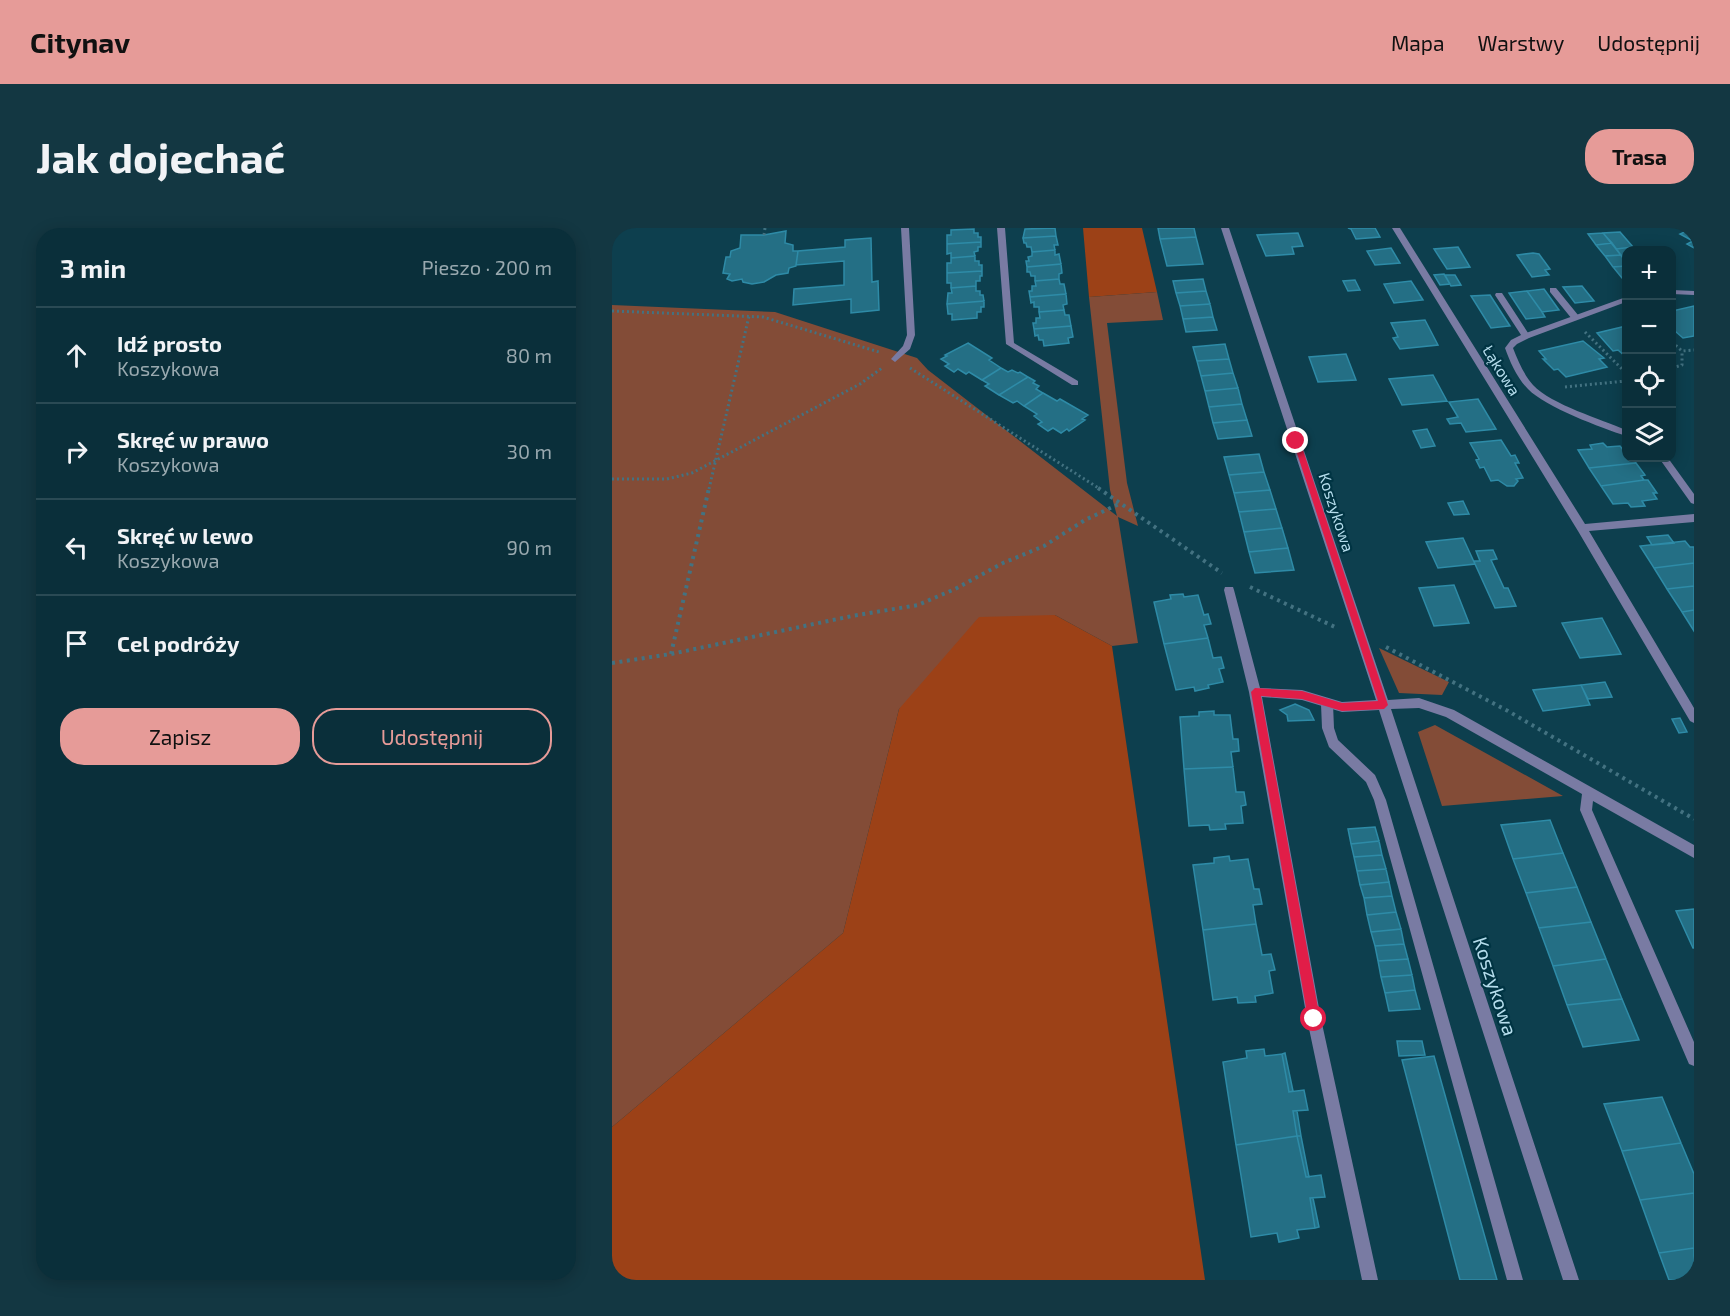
<!DOCTYPE html>
<html lang="pl">
<head>
<meta charset="utf-8">
<style>
  body { margin:0; font-family:"Exo 2",sans-serif; background:#133742; color:#f1f3f6 }
  .controls { position:absolute; right:18px; top:18px; display:grid; overflow:hidden; border-radius:12px; box-shadow:0 3px 15px #0003 }
  .controls button { width:54px; height:54px; display:grid; place-items:center; padding:0; border:0; border-bottom:2px solid #2a4a54; background:#0a2f3a; color:#f1f3f6; font:30px sans-serif }
  .stop { position:absolute; width:18px; height:18px; margin:-14px; border:4px solid #e11d48; border-radius:50%; background:#fff }
  .stop.end { background:#e11d48; border-color:#fff; box-shadow:0 2px 6px #0008 }
  .list { margin:0; padding:0; list-style:none }
  h2 { display:flex; justify-content:space-between; align-items:center; height:78px; margin:0; padding:0 24px; font-size:26px }
  h2 small { font-size:20px; font-weight:400; color:#99a9af }
  .list li { display:grid; grid-template-columns:39px 1fr auto; gap:18px; align-items:center; box-sizing:border-box; height:96px; padding:0 24px; border-top:2px solid #2a4a54 }
  .list b { display:block; font-size:22px; white-space:nowrap }
  .list p { margin:0; font-size:20px; white-space:nowrap; color:#99a9af }
  .list em { font-size:20px; font-style:normal; color:#99a9af }
  .actions { display:flex; gap:12px; padding:18px 24px }
  .actions a { flex:1; padding:14px 0; border:2px solid #e69b98; border-radius:24px; text-align:center; font-size:21px; color:#e69b98 }
  .actions .main { background:#e69b98; color:#111 }
  .icon { flex:none; width:33px; height:33px; fill:none; stroke:currentColor; stroke-width:2; stroke-linecap:round; stroke-linejoin:round }
  .map { position:relative; flex:none; width:1082px; height:1052px; overflow:hidden; border-radius:24px }
  header { display:flex; align-items:center; gap:36px; box-sizing:border-box; height:84px; padding:0 30px; background:#e69b98; color:#111 }
  header strong { font-size:28px }
  nav { display:flex; gap:33px; margin-inline-start:auto; font-size:21px }
  .intro { display:flex; align-items:center; justify-content:space-between; box-sizing:border-box; height:144px; padding:0 36px }
  h1 { margin:0; font-size:42px }
  .button { padding:15px 27px; border-radius:24px; background:#e69b98; color:#111; font-size:21px; font-weight:700 }
  main { display:flex; gap:36px; padding:0 36px }
  aside { flex:1; background:#0a2f3a; border-radius:24px; box-shadow:0 3px 15px #0003 }
  .map>svg:first-child { display:block }
</style>
</head>
<body>
<header>
<strong>Citynav</strong>
<nav><a>Mapa</a><a>Warstwy</a><a>Udostępnij</a></nav>
</header>
<div class="intro"><h1>Jak dojechać</h1><a class="button">Trasa</a></div>
<main>
<aside>
<h2>3 min<small>Pieszo · 200 m</small></h2>
<ul class="list">
<li><svg class="icon" aria-label="ahead" viewBox="0 0 24 24"><path d="M12 20V5M6 11l6-6 6 6"/></svg><div><b>Idź prosto</b><p>Koszykowa</p></div><em>80 m</em></li>
<li><svg class="icon" aria-label="right" viewBox="0 0 24 24"><path d="M7 20v-9h11M14 6l5 5-5 5"/></svg><div><b>Skręć w prawo</b><p>Koszykowa</p></div><em>30 m</em></li>
<li><svg class="icon" aria-label="left" viewBox="0 0 24 24"><path d="M17 20v-9H6M10 6l-5 5 5 5"/></svg><div><b>Skręć w lewo</b><p>Koszykowa</p></div><em>90 m</em></li>
<li><svg class="icon" aria-label="arrive" viewBox="0 0 24 24"><path d="M6 21V4h12l-3 4 3 4H6"/></svg><div><b>Cel podróży</b></div></li>
</ul>
<div class="actions"><a class="main">Zapisz</a><a>Udostępnij</a></div>
</aside>
<div class="map">
<svg width="1082" height="1052" viewBox="0 0 1082 1052">
  <rect width="100%" height="100%" fill="#0d3f4e"/>
  <path fill="#834c37" d="M545,64L551,92L495,95L515,255L526,298L506,289L526,415L500,418L443,387L287,481L231,705L0,899V77L163,84L305,130L316,142L505,288L498,262L477,69Z
    M767,420L837,454L830,467L787,465Z
    M823,497L951,568L830,578L806,504Z"/>
  <path fill="#9c4117" d="M471,0H530L545,64L477,69Z
    M443,387L500,418L593,1052H0V899L231,705L287,481L367,389Z"/>
  <path fill="#246f85" stroke="#2e8ba7" stroke-width="1.5" d="M443,0L444,8L411,10L413,1Z
    M546,0H582L584,9L548,11Z
    M763,0L768,9L744,11L739,1L736,0Z
    M362,1V5H366V9H369V14L335,16V7H339V2Z
    M1079,1L1082,3V20L1075,16L1081,13L1068,6Z
    M174,3L173,15L181,17V23H186L184,38L177,40L176,45L164,47L152,54L140,56L131,54L130,51L120,53L115,51L118,46L111,45L114,29H118L119,23L128,20L129,7H152Z
    M1008,4L1021,19L1004,21L991,5Z
    M686,5L691,18L680,19L682,26L654,28L645,7Z
    M991,5L1000,15L984,17L976,6Z
    M444,8L446,17H442L443,22L420,24L419,19H415L414,15H412L411,10Z
    M584,9L591,36L555,38L548,11Z
    M259,10L260,54L266,53L267,82L239,85V71L181,77L182,61L232,57V33L184,37L186,23L233,19V12Z
    M369,14V19H366V23L362,24L363,28L339,30V25L335,26V16Z
    M1000,15L1009,27L993,28L984,17Z
    M846,19L858,39L835,41L822,21Z
    M1021,19L1024,22H1014V34L1004,21Z
    M779,20L788,35L763,37L755,23Z
    M443,22V27L447,26L449,36L415,39L414,33H417L416,29L420,28V24Z
    M921,25L927,26L938,41L933,42L937,47L920,49L905,27Z
    M1009,27L1014,34V38L1001,39L993,28Z
    M363,28V33H367V37H370V43L335,45V35H339V30Z
    M449,36L450,45L447,46V51L423,53V48H419L418,44H415V39Z
    M1014,38V50H1010L1001,39Z
    M370,43V48H368V53H364V58L339,60V55H335V45Z
    M832,46L838,56L828,57L822,47Z
    M833,47H843L849,57L839,58Z
    M447,51L448,56H452L454,66L418,69L417,63H420V58H424L423,53Z
    M591,51L594,63L564,65L561,53Z
    M743,52L748,62L736,63L731,53Z
    M799,53L811,72L782,75L772,56Z
    M364,58V63H368V67H371L372,73L335,76L336,65H340L339,60Z
    M970,58L982,73L963,75L951,59Z
    M932,61L947,82L930,84L915,63Z
    M594,63L598,76L568,78L564,65Z
    M915,63L930,84L933,89L914,91L897,65Z
    M454,66L455,76L451,77L452,82L427,84V79H422V74L419,75L418,69Z
    M878,67L898,98L879,100L859,68Z
    M372,73V79H369V84H365V90L340,92V86H336L335,76Z
    M598,76L601,89L571,91L568,78Z
    M1082,78V108L1071,110L1063,103L1060,104V83Z
    M452,82L453,87H457L459,98L422,101L421,95H424V90H428L427,84Z
    M601,89L605,102L574,104L571,91Z
    M813,92L826,117L788,121L781,110L786,109L779,95Z
    M459,98L461,109L456,110L457,115L432,118L431,112H427L426,107L423,108L422,101Z
    M1014,98V129L1006,122L1001,123L985,105Z
    M971,113L992,130L987,131L995,139L954,149L946,141L942,142L931,131H934L927,123Z
    M356,115L380,130L377,132L389,140L370,152L357,144L354,146L346,141L342,144L333,138L337,136L329,131L335,128L333,127Z
    M613,116L617,131L585,133L581,119Z
    M734,126L744,152L706,154L697,129Z
    M617,131L621,145L589,148L585,133Z
    M389,140L396,144L400,142L406,145L408,144L416,149L387,167L373,158L377,156L370,152Z
    M621,145L626,160L593,163L589,148Z
    M821,147L835,173L790,177L777,151Z
    M416,149L423,153L421,155L427,158L424,161L431,165L412,178L405,173L401,175L387,167Z
    M626,160L630,176L597,179L593,163Z
    M431,165L445,173L448,171L476,187L470,191L473,192L457,203L455,201L449,205L441,200L436,203L426,196L430,194L422,188L425,186L412,178Z
    M866,171L884,201L854,204L849,195L838,196L835,191L846,189L837,174Z
    M630,176L635,192L601,195L597,179Z
    M635,192L640,208L606,211L601,195Z
    M815,201L823,218L809,220L801,203Z
    M889,212L899,228L903,227L907,235H903L911,250L904,251L906,253L902,258H895L886,252L879,253L872,239L868,240L864,232L867,231L858,215Z
    M991,215L995,219L1008,218L1012,223H1014V230H1021L1024,235L977,240L966,222L980,221L978,217Z
    M647,226L652,244L617,247L612,229Z
    M1024,235L1033,247L1029,248L1032,252L989,258L977,240Z
    M652,244L658,262L622,265L617,247Z
    M1032,252H1036L1045,265H1041L1045,271L1030,273L1033,278L1019,279L1016,275L1001,276L989,258Z
    M658,262L664,281L627,284L622,265Z
    M851,273L857,286L842,287L836,275Z
    M664,281L670,300L632,304L627,284Z
    M670,300L676,320L637,324L632,304Z
    M1056,307L1062,315L1040,317L1035,309Z
    M851,310L863,336L826,340L814,314Z
    M1073,313L1078,319H1082V335L1042,340L1028,318Z
    M676,320L682,342L643,345L637,324Z
    M881,322L885,331L879,332L892,360H896L904,378L883,380L863,336L862,333H868L864,323Z
    M1082,335V358L1055,361L1042,340Z
    M842,357L857,395L822,398L807,360Z
    M1082,358V382L1070,384L1055,361Z
    M571,366L572,369L586,367L592,387L596,386L599,396L592,397L596,410L552,416L542,374L559,371L558,367Z
    M1082,382V403L1070,384Z
    M990,390L1009,426L968,430L950,395Z
    M596,410L601,430L609,429L612,440L607,441L611,454L596,457L597,460L583,463L582,459L564,462L552,416Z
    M993,454L1000,469L976,471L969,457Z
    M969,457L978,477L931,483L921,462Z
    M683,476L697,482L702,492L676,493L675,487L668,482Z
    M602,483V487H618L621,511H626L627,523L619,524L621,539L572,541L568,489L587,488V484Z
    M1068,490L1075,504L1067,505L1060,491Z
    M621,539L624,564H632L634,577L629,578L631,595L613,596L614,601L598,602L597,597L577,598L572,541Z
    M938,592L951,625L901,631L889,597Z
    M763,599L767,613L739,616L736,601Z
    M767,613L770,627L742,629L739,616Z
    M951,625L965,659L914,665L901,631Z
    M770,627L774,641L745,643L742,629Z
    M617,628L618,633L636,631L642,661H647L650,676L641,677L644,696L591,702L581,637L602,635V630Z
    M774,641L777,654L748,657L745,643Z
    M777,654L780,668L752,670L748,657Z
    M965,659L979,694L927,700L914,665Z
    M780,668L784,684L755,687L752,670Z
    M1082,681V720H1081L1064,683Z
    M784,684L789,701L759,704L755,687Z
    M979,694L994,731L941,738L927,700Z
    M644,696L650,727L659,726L663,742L657,743L661,765L643,768L644,774L626,775L625,769L601,772L591,702Z
    M789,701L792,716L763,718L759,704Z
    M792,716L796,731L766,733L763,718Z
    M796,731L800,747L769,749L766,733Z
    M994,731L1010,771L955,777L941,738Z
    M800,747L803,762L773,765L769,749Z
    M803,762L808,781L777,783L773,765Z
    M1010,771L1027,812L971,819L955,777Z
    M785,813H810L813,827L787,828Z
    M652,821L653,828L670,826L677,864L692,862L696,882L681,883L685,908L624,917L611,834L635,830L634,823Z
    M673,825L681,863L677,864L670,826Z
    M822,828L885,1052H848L790,832Z
    M1050,869L1069,915L1010,923L992,876Z
    M681,883H685L689,908H685Z
    M685,908L694,949L709,947L713,969L698,970L703,1000L685,1002L687,1010L667,1014L665,1005L639,1009L624,917Z
    M685,908H689L697,949H694Z
    M1069,915L1082,946V965L1028,972L1010,923Z
    M1082,965V1020L1047,1025L1028,972Z
    M698,970H701L707,999L703,1000Z
    M1082,1020V1052H1057L1047,1025Z"/>
  <g fill="none" stroke-linecap="round" stroke-linejoin="round">
    <path stroke="#437281" stroke-width="3" stroke-dasharray="2 3" stroke-linecap="butt" d="M152,7L153,0
      M0,83L151,89L267,124
      M973,104L1014,145
      M1060,114L1070,123L1082,122
      M298,140L488,261
      M1060,140L1070,137V123
      M953,159L1014,153
      M0,251H55L80,245L248,156L270,140
      M97,261L137,88"/>
    <path stroke="#437281" stroke-width="4" stroke-dasharray="3 4.5" stroke-linecap="butt" d="M486,260L610,345
      M638,359L723,399
      M774,419L896,483L1082,591
      M59,426L97,260
      M0,435L59,426L240,388L306,377L343,361L391,335L432,318L473,292L509,275"/>
    <path fill="#797ba3" fill-rule="evenodd" d="M938,60H944L966,87V91H960L938,64Z
      M884,65H890L918,108L917,110H911L883,67Z
      M715,471L719,473L721,476L722,500L726,512L763,547L774,572L911,1052H895L762,572L754,554L717,519L710,500L709,476L711,473Z"/>
    <path fill="#797ba3" fill-rule="evenodd" d="M289,0H297L303,107L298,121L283,134L279,131L291,118L295,107Z
      M385,0H393L402,115L466,153V157H460L394,116Z
      M609,0H617L776,472L807,470L842,482L1082,617V630L981,573L980,582L1082,814V838L1077,836L968,582L970,566L834,489L807,480L779,481L967,1052H951L767,482L730,484L690,472L650,469L709,791L766,1052H750L695,791L637,464L612,362L613,359H621L622,362L648,460L690,462L730,474L764,472Z
      M780,0H788L973,296L1082,286V294L977,303L1082,480V495L1078,493L966,303Z
      M1060,62L1082,63V67L1060,66Z
      M1014,69V74L917,110L905,116L901,120C906,133 912,147 921,157C940,177 989,191 1014,202V208C990,200 933,179 916,161C905,150 898,134 893,120L899,112L911,106Z
      M1047,230H1056L1082,266V276L1079,275Z"/>
  </g>
  <path fill="#e11d48" d="M684,211L688,213L776,477L772,481L730,483L690,471L649,468L708,791L702,797L696,791L639,464L643,460L690,463L730,475L766,473L681,213Z"/>
  <g text-anchor="middle" dominant-baseline="central" stroke-width="4.5" stroke-linejoin="round" paint-order="stroke">
    <g font-size="16" fill="#b5ddec" stroke="#003443">
      <text transform="translate(890 142) rotate(58)">Łąkowa</text>
      <text transform="translate(725 284) rotate(72)">Koszykowa</text>
    </g>
    <g font-size="20" fill="#b5ddec" stroke="#003443">
      <text transform="translate(884 758) rotate(72)">Koszykowa</text>
    </g>
  </g>
</svg>
<div class="controls">
<button>+</button>
<button>−</button>
<button><svg class="icon" aria-label="locate" viewBox="0 0 24 24"><circle cx="12" cy="12" r="6"/><path d="M12 2v4M12 18v4M2 12h4M18 12h4"/></svg></button>
<button><svg class="icon" aria-label="layers" viewBox="0 0 24 24"><path d="M12 4l9 5-9 5-9-5zM3 14l9 5 9-5"/></svg></button>
</div>
<div class="stop" style="left:702px;top:791px"></div>
<div class="stop end" style="left:684px;top:213px"></div>
</div>
</main>
</body>
</html>
